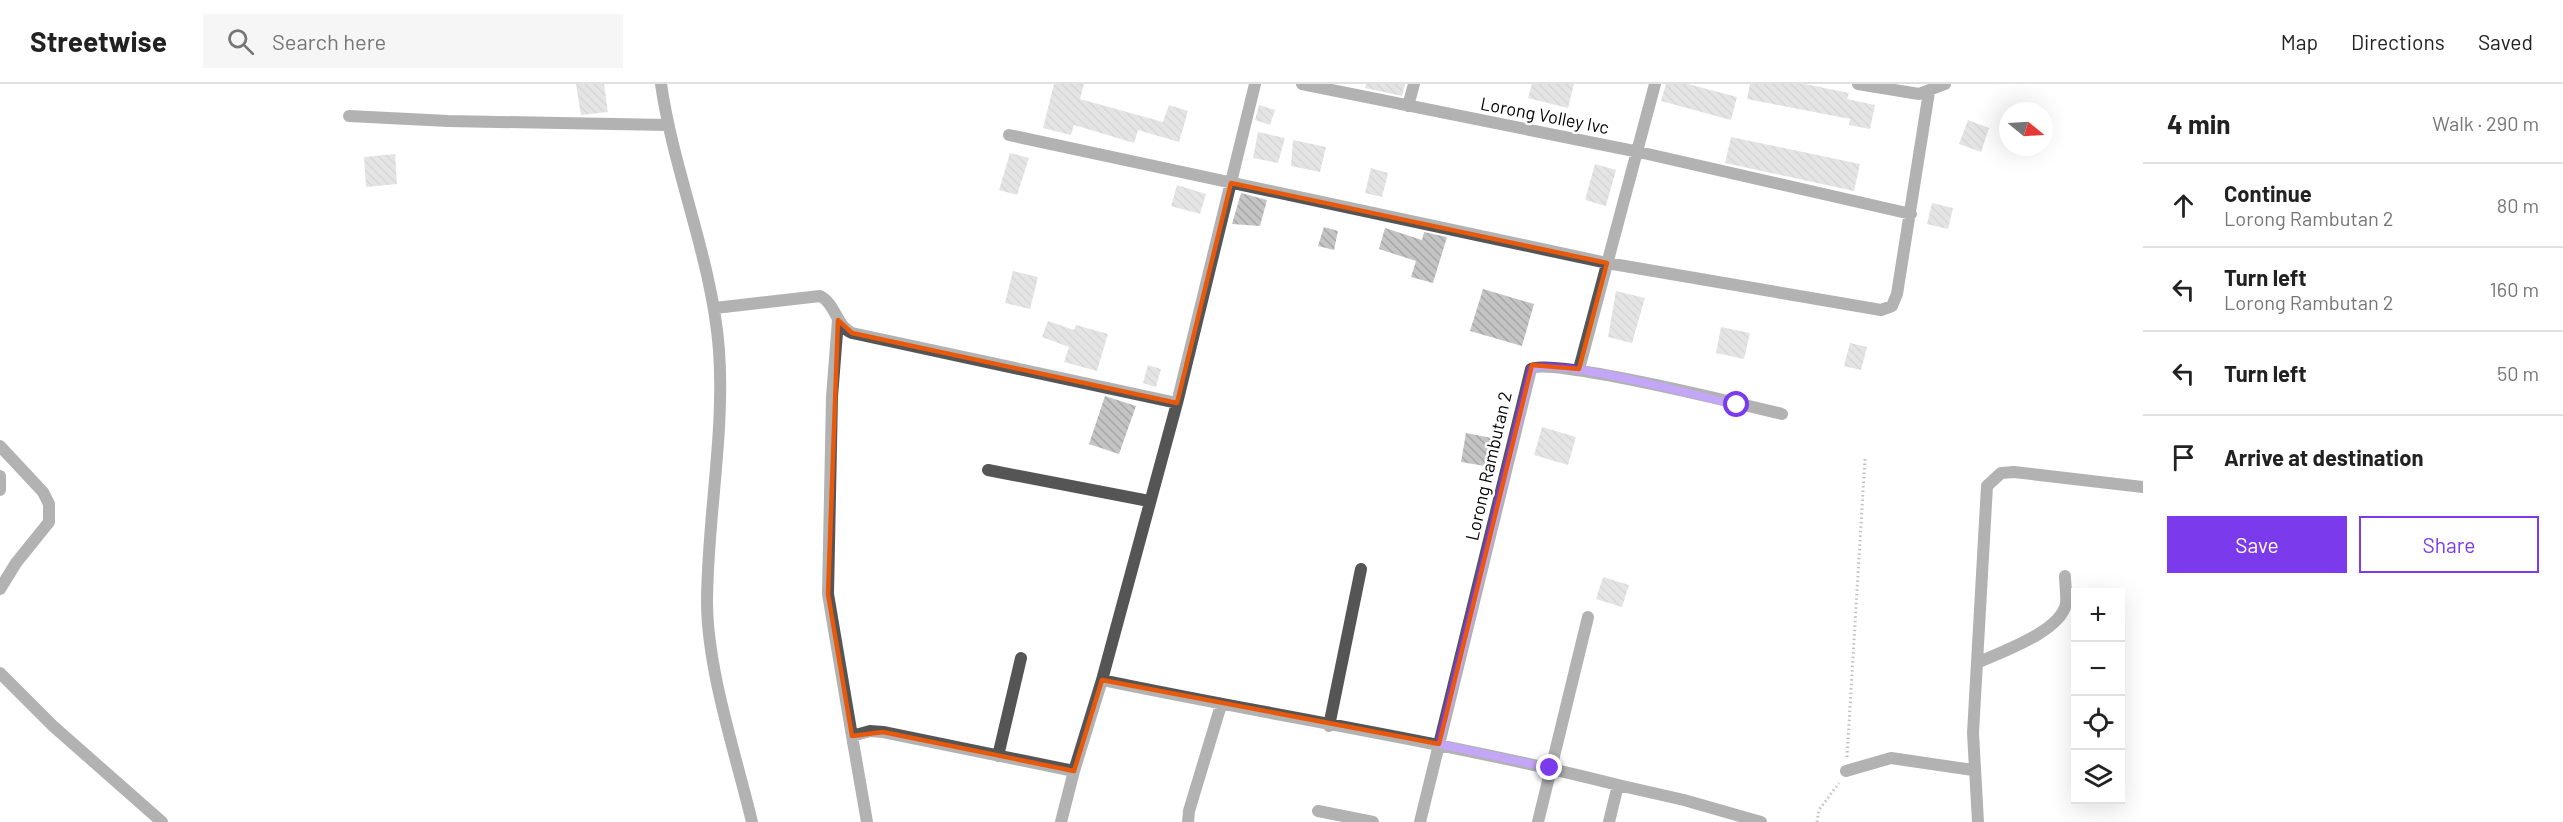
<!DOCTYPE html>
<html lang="en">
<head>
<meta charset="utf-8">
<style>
  body { margin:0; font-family:Barlow,sans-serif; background:#f6f6f6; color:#222 }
  .controls { position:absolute; right:18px; bottom:18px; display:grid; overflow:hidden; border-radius:0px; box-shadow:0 6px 24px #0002 }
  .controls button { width:54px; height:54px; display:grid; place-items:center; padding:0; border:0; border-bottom:2px solid #e0e0e0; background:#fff; color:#222; font:30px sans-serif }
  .compass { position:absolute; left:1999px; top:18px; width:54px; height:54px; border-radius:50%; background:#fff; box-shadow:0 6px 24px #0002; rotate:108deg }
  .stop { position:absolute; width:18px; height:18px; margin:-14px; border:4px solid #7c3aed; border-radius:50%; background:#fff }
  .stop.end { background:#7c3aed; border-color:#fff; box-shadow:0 2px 6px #0008 }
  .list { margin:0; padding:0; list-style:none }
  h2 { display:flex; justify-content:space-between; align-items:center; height:78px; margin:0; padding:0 24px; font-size:26px }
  h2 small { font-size:20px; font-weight:400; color:#767676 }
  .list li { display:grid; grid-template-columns:39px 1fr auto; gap:18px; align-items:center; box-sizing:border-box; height:84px; padding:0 24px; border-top:2px solid #e0e0e0 }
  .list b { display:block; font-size:22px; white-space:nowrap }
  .list p { margin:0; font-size:20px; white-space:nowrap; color:#767676 }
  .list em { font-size:20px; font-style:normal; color:#767676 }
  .actions { display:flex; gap:12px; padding:18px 24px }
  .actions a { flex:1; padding:14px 0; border:2px solid #7c3aed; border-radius:0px; text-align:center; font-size:21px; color:#7c3aed }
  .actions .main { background:#7c3aed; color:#fff }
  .icon { flex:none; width:33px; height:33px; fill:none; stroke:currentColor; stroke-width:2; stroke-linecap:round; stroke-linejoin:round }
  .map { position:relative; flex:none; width:2143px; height:738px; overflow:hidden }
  header { display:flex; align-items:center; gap:36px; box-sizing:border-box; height:84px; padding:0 30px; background:#fff; border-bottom:2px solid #e0e0e0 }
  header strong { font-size:28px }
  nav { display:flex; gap:33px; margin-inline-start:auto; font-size:21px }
  .search { width:420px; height:54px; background:#f6f6f6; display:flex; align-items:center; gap:15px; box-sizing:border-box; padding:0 21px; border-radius:0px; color:#767676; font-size:22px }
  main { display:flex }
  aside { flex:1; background:#fff }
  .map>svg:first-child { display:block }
</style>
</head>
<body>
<header>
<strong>Streetwise</strong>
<div class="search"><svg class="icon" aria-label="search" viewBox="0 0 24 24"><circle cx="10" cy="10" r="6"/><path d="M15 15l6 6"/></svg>Search here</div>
<nav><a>Map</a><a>Directions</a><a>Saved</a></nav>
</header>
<main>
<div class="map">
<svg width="2143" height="738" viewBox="0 0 2143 738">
  <defs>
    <pattern id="building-back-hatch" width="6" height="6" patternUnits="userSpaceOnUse" patternTransform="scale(1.5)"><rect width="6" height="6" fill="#c4c4c4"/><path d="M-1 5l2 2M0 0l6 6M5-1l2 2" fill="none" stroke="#a7a7a7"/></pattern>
  </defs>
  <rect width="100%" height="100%" fill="#fff"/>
  <path fill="url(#building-back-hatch)" d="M576,0H604L608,28L581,31Z
    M1054,0H1084L1080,15L1163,38L1169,21L1188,27L1179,58L1138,46L1134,59L1074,41L1071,51L1043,44Z
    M1366,0H1405L1402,12L1365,4Z
    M1532,0H1574L1568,24L1528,14Z
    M1666,0H1688L1737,13L1731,36L1661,17Z
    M1750,0H1805L1849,9L1847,15L1875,21L1870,45L1849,41L1850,35L1747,15Z
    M1259,21L1275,26L1270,41L1255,36Z
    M1968,36L1989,44L1981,68L1959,60Z
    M1258,48L1285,54L1278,79L1253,74Z
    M1731,53L1860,80L1854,107L1725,79Z
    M1293,56L1326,63L1320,88L1291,82Z
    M1010,69L1029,74L1017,111L999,106Z
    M395,70L397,100L366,103L364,73Z
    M1595,80L1616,86L1606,122L1585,116Z
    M1371,84L1388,89L1382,113L1365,109Z
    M1177,101L1206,110L1200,130L1171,122Z
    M1241,109L1267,116L1260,142L1232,140Z
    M1932,119L1953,124L1948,145L1927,140Z
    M1324,143L1338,147L1334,166L1318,162Z
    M1385,144L1422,156L1424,148L1447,153L1433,199L1411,193L1416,177L1379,165Z
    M1013,187L1038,193L1030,225L1005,219Z
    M1483,205L1534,220L1522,262L1470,247Z
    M1616,207L1645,214L1632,259L1608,253Z
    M1048,237L1074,246L1076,241L1108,250L1097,287L1064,278L1069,263L1042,253Z
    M1721,243L1750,249L1744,275L1716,269Z
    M1850,259L1867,263L1861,286L1844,282Z
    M1148,281L1161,285L1156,303L1143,299Z
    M1105,312L1136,322L1119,370L1089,360Z
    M1542,343L1576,353L1568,381L1534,371Z
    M1466,349L1497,355L1491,383L1461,378Z
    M1603,493L1629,501L1622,523L1596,515Z"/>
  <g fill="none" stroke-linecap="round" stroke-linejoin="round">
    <path stroke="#777" stroke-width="3" stroke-dasharray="1.5 3" stroke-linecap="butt" d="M1847,673L1865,374
      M1817,738L1819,726L1839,699"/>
    <path stroke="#555" stroke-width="12" d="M661,0C674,90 712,175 719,266C725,351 707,436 707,520C708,589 736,671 752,738
      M1255,0L1177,319L1102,596C1274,632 1448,658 1618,701
      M1302,0L1639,68L1911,130
      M1858,0L1919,10L1945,0
      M1408,22L1414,0
      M349,32L448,37L667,41
      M1009,51L1607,179L1881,226L1892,222L1897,210L1929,8
      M715,224L820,212C836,220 836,242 852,249L1177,319
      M838,236L832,313L828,510L852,652
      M1579,285L1655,0
      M0,362L43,408L49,420V438L16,479L0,505
      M988,386L1149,417
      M0,392V406
      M1977,579C2001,568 2060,548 2066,520C2067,512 2065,500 2065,492
      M0,589L53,642L162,738
      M1329,642L1361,485
      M998,672L1021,574
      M1846,687L1891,674L1973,686
      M1318,727L1373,738
      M867,738L852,652L870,647L883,648L1074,687L1102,596
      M1061,738L1074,687
      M1188,738L1189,727L1221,621
      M1420,738L1531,285C1548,272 1749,322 1782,330
      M1538,738L1588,533
      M1609,738L1618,701L1684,716L1761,738
      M1978,738L1973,649L1987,402L2001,389L2014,388L2143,403"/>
  </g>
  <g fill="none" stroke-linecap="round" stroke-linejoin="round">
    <path stroke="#7c3aed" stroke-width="8" d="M1550,684L1439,660L1531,285C1549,271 1706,314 1737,321"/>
  </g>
  <path d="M0 0H2143V738H0ZM1231,99L1607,179L1579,285L1532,281L1439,660L1102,596L1074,687L883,648L852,652L828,510L838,236L852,249L1177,319Z" fill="#fff" fill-opacity=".55" fill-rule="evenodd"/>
  <path fill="none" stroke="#e8590c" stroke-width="4.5" stroke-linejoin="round" d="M1231,99L1607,179L1579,285L1532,281L1439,660L1102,596L1074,687L883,648L852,652L828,510L838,236L852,249L1177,319Z"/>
  <g text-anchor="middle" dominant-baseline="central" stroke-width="5" stroke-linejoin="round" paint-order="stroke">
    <g font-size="18" fill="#000" stroke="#fff">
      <text transform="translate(1545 31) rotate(11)">Lorong Volley Ivc</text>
      <text transform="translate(1488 382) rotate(-77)">Lorong Rambutan 2</text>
    </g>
  </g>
</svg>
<div class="controls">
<button>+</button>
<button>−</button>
<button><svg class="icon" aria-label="locate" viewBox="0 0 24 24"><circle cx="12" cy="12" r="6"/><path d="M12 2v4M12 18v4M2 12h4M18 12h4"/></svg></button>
<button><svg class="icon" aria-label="layers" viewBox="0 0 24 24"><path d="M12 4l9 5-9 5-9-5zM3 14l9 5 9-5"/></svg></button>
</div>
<svg class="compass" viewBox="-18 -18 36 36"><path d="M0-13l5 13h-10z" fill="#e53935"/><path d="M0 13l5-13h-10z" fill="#767676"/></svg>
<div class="stop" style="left:1737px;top:321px"></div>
<div class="stop end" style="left:1550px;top:684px"></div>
</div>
<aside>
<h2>4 min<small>Walk · 290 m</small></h2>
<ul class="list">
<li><svg class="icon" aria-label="ahead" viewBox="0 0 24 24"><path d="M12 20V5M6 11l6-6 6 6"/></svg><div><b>Continue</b><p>Lorong Rambutan 2</p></div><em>80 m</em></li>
<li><svg class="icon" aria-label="left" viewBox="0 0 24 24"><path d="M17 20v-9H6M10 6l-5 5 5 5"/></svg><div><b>Turn left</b><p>Lorong Rambutan 2</p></div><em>160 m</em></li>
<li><svg class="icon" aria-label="left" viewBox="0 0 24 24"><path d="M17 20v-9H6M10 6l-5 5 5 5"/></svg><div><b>Turn left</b></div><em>50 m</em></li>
<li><svg class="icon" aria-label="arrive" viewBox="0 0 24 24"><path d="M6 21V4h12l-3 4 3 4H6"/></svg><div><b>Arrive at destination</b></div></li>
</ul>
<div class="actions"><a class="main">Save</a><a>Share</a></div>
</aside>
</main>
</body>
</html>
